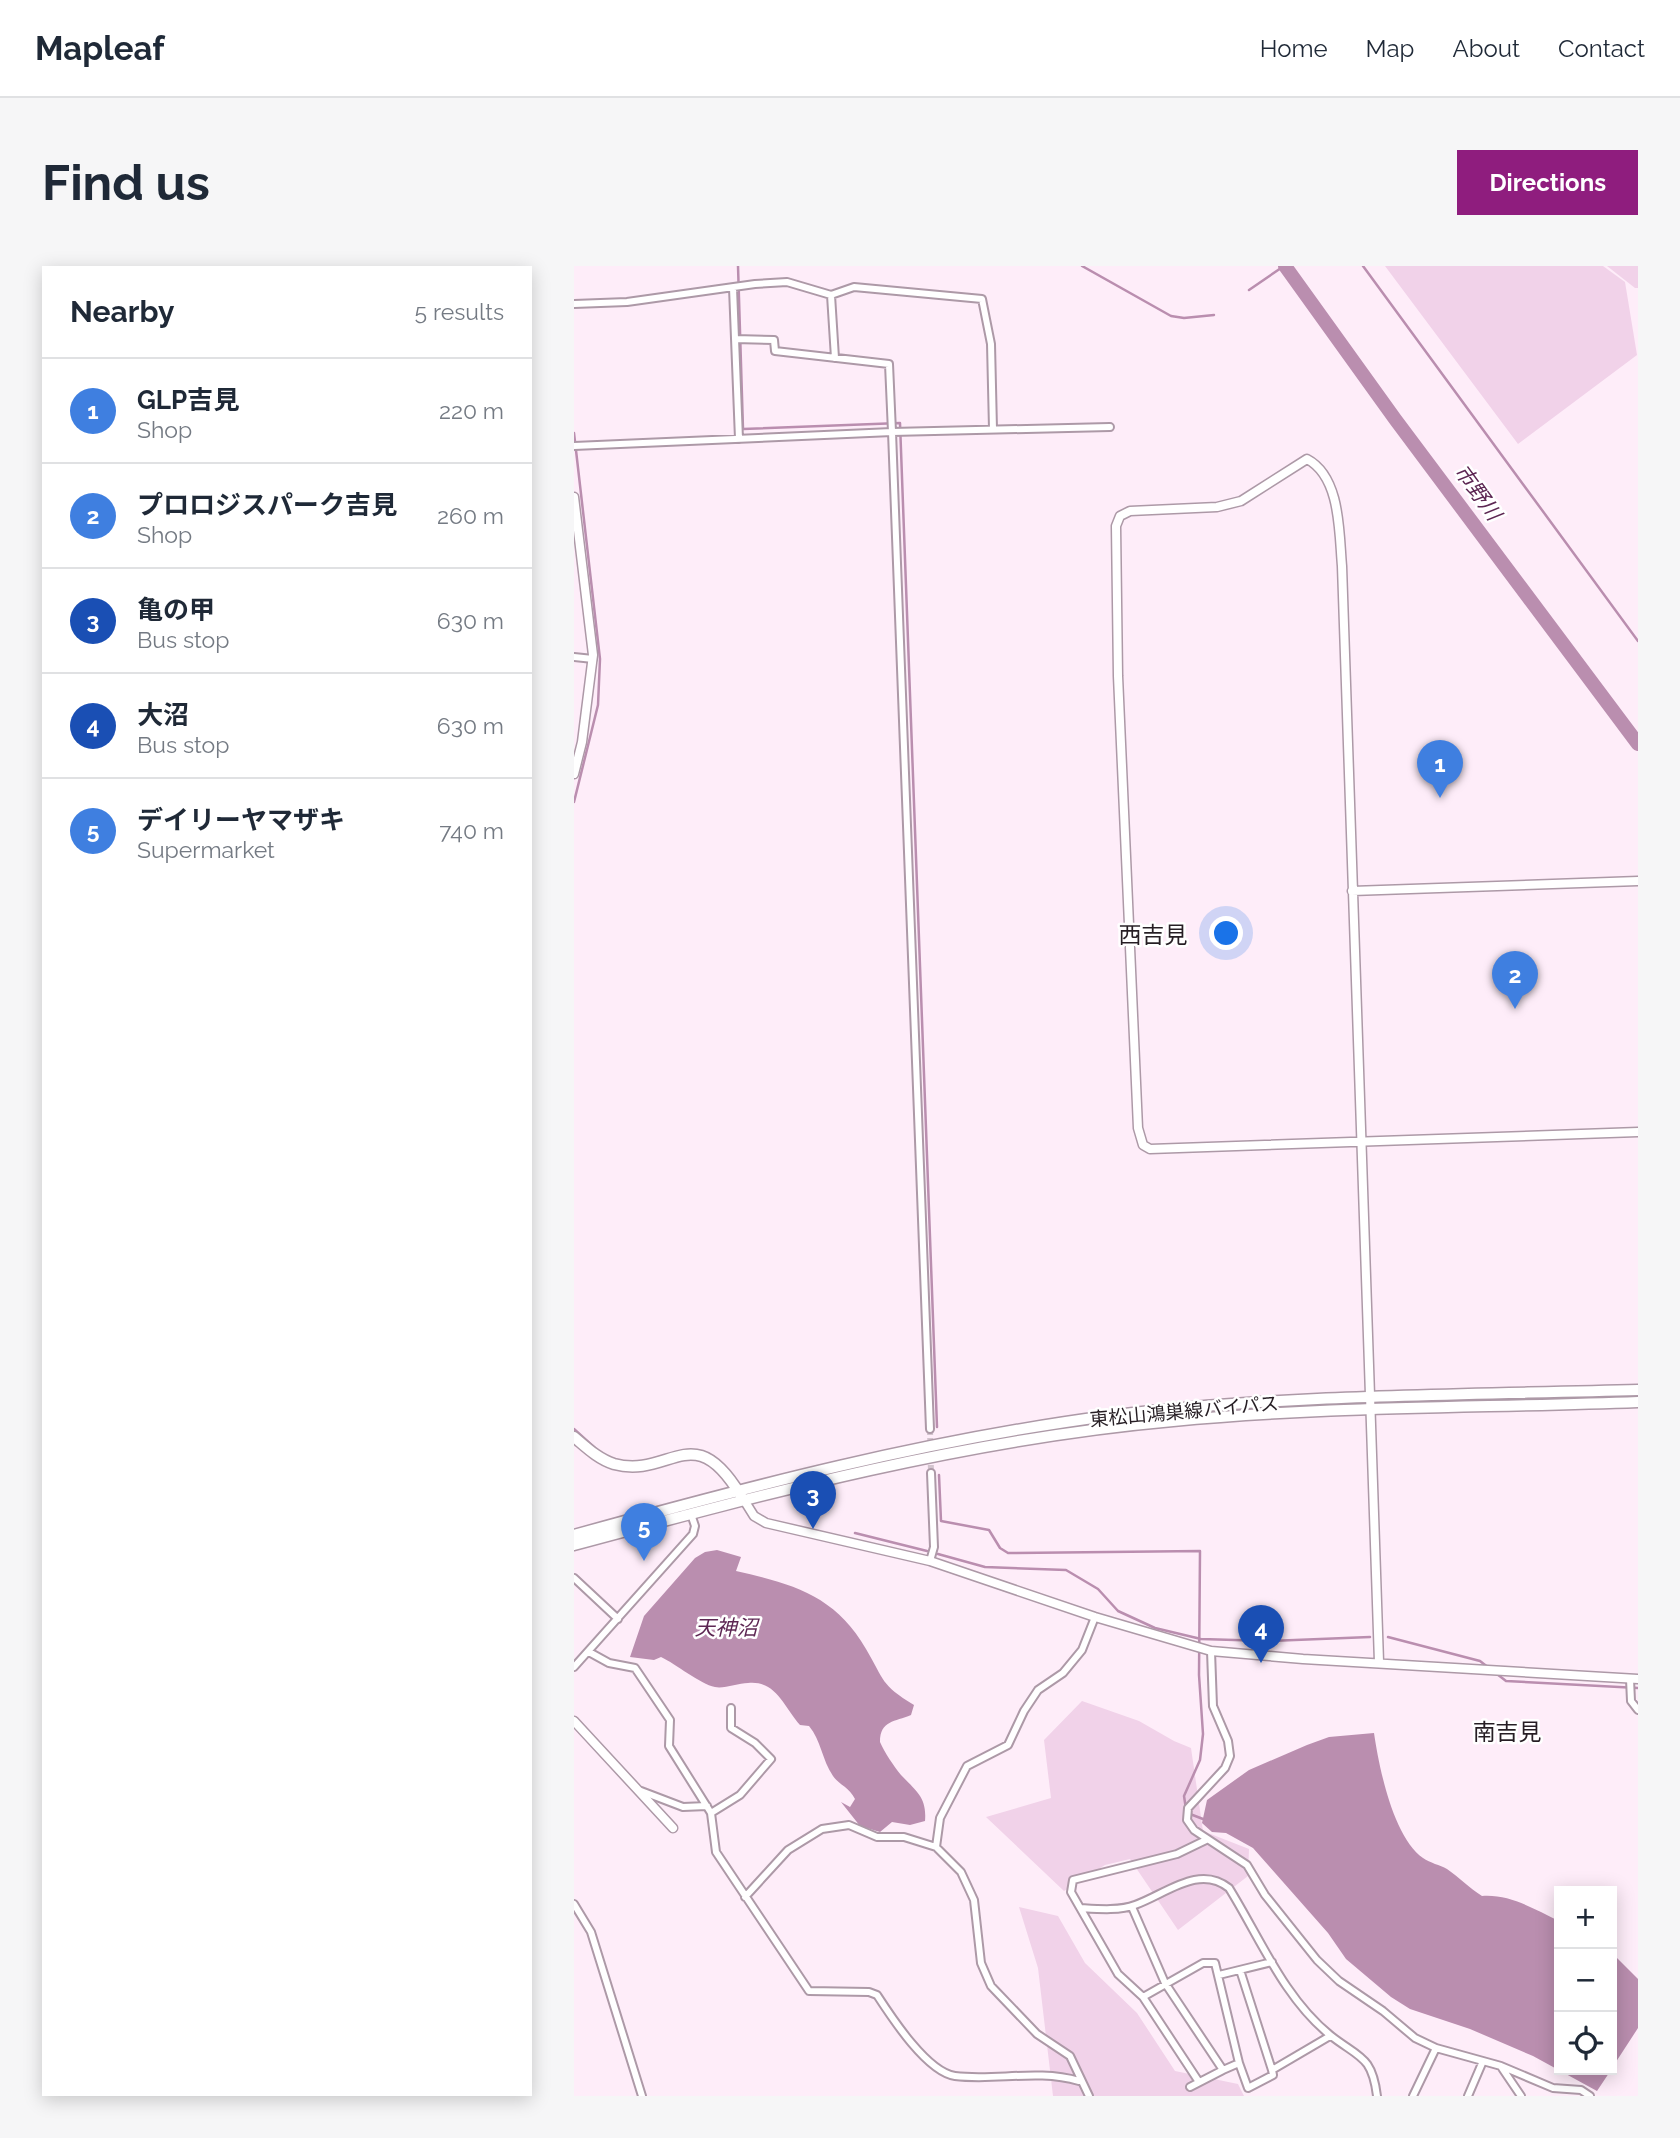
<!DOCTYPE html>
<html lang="en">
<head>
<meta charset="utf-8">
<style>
  body { margin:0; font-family:Raleway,"Noto Sans JP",sans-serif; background:#f6f6f7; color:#1f2937 }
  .controls { position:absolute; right:21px; bottom:21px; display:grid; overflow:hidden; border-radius:0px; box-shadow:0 4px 18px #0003 }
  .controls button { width:63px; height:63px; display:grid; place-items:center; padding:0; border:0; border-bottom:2px solid #e0e1e3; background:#fff; color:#1f2937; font:35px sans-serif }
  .you { position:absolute; left:653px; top:668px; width:24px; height:24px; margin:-18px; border:5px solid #fff; border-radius:50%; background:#1a73e8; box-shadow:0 0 0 10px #1a73e833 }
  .badge { display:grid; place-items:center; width:46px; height:46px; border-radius:50%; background:#8f1d7e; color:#fff; font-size:23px; font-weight:700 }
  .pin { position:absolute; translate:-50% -58px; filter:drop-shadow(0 2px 4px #0008) }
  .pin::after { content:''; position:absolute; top:37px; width:24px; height:21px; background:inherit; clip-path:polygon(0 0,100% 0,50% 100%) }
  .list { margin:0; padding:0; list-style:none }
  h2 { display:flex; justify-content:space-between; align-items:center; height:91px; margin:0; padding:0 28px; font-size:30px }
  h2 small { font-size:23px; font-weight:400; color:#747a83 }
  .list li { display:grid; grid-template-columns:46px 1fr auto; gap:21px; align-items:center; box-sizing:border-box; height:105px; padding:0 28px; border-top:2px solid #e0e1e3 }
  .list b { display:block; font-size:26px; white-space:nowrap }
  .list p { margin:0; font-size:23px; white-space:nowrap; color:#747a83 }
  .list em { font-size:23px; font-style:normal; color:#747a83 }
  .icon { flex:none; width:38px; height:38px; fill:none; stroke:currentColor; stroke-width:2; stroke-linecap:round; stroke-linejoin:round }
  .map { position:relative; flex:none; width:1064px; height:1830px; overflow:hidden; border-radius:0px }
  header { display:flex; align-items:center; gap:42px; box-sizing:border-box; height:98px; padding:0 35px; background:#fff; border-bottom:2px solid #e0e1e3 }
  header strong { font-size:33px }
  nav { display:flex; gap:38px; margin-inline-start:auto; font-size:24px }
  .intro { display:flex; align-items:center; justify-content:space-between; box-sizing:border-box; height:168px; padding:0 42px }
  h1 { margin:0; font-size:49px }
  .button { padding:18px 32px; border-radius:0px; background:#8f1d7e; color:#fff; font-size:24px; font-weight:700 }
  main { display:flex; gap:42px; padding:0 42px }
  aside { flex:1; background:#fff; border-radius:0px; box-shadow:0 4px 18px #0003 }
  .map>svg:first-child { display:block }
</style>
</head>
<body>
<header>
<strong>Mapleaf</strong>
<nav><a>Home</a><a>Map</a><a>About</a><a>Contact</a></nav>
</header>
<div class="intro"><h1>Find us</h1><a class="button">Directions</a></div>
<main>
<aside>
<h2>Nearby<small>5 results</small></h2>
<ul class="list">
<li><span class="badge" style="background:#3f7fe0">1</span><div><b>GLP吉見</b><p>Shop</p></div><em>220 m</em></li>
<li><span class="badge" style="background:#3f7fe0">2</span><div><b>プロロジスパーク吉見</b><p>Shop</p></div><em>260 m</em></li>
<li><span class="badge" style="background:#1a4fb4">3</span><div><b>亀の甲</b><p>Bus stop</p></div><em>630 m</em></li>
<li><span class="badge" style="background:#1a4fb4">4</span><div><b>大沼</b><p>Bus stop</p></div><em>630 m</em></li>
<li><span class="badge" style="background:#3f7fe0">5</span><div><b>デイリーヤマザキ</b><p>Supermarket</p></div><em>740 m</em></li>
</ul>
</aside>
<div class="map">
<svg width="1064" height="1830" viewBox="0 0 1064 1830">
  <rect width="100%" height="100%" fill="#feedf9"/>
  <path fill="#f1d2e9" d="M811,0H1029L1051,16L1063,89L944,178Z
    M1033,0H1064V22H1061Z
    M508,1435L565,1455L600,1475L617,1482L629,1565L675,1583L674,1610L604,1664L556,1593L531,1599L490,1625L412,1551L477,1532L470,1474Z
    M445,1641L484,1650L511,1697L563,1747L601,1805L664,1818L670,1830H479L464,1702Z"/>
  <path fill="#ba8eaf" d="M143,1284L167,1291L162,1305C218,1318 261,1329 292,1383C311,1415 306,1418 340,1439L337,1449C321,1456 306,1454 306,1476C311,1487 319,1499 327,1509C342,1525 353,1531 351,1555L336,1559L318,1556L306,1566L286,1560L267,1536L276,1541L281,1533C275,1521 264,1518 259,1510C248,1494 247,1474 235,1460L226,1459C210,1441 202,1414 174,1417C164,1417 150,1423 141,1421C126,1418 102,1398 87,1391L80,1394L56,1391L70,1350L121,1292L131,1286Z
    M800,1467C805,1501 819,1571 849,1592C856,1597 866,1599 873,1603C885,1611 895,1622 908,1630C936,1628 960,1643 985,1655V1804H1037L1023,1825L959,1790L896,1763L836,1743L817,1731L772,1693L754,1667L679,1582L652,1567L638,1566L628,1557L633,1534L675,1504L733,1479L755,1471Z
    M1038,1687L1064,1713V1762L1038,1802Z"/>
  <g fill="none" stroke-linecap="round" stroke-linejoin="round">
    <path stroke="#ba8eaf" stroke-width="2.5" d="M164,0L169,163L326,157L363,1161
      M508,0L597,50L610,52L640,49
      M789,0L1064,375
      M675,24L710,0
      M0,167L26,393L24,439L0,536
      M0,1163L21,1182
      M365,1209L367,1255L415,1264L426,1282L434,1287L626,1285L625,1409L629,1468L626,1494L610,1530L612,1543
      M281,1267L353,1285
      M364,1288L411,1301L492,1304L524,1323L544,1345L581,1362L627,1373L694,1375L796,1371
      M814,1371L906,1395L915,1402
      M923,1408L932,1415L1064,1422
      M616,1548L629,1553"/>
    <path stroke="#ba8eaf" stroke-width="14" d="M711,0L821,153L1064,478"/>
    <path stroke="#d3c4ce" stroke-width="6" stroke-dasharray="6 3" stroke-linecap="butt" d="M356,1163L357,1207"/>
    <g stroke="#ad99a7" stroke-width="10">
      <path id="minor" d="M159,22L165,173
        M257,29L261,92
        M0,38L53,36L181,18L213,16L257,29L280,21L408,33L417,78L419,163
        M161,73L200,74L201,85L315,98L318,166L536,161
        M0,180L318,166L356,1163
        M0,391L19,393
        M356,1295L360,1281L357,1207
        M0,1312L44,1353
        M637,1385L639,1440L654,1475L656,1490L651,1502L614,1542L613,1554L620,1564L673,1599L691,1629L743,1694L765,1715L809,1745L841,1772L862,1782L927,1800L979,1822L1007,1824L1016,1830
        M15,1386L35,1397L61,1402L96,1454L95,1480L137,1547L142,1586L235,1725L295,1726L303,1729C318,1752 353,1806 381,1810C422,1815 463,1803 505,1815
        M0,1401L119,1268L121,1260L117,1248
        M1056,1413L1057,1435L1064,1444
        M67,1525L109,1541L133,1540
        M137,1547L166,1529L197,1493L181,1477L157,1462V1442
        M632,1574L603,1588L499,1614L497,1626L544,1708L569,1731L629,1697H641L665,1797
        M362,1581L366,1552L393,1500L434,1479L450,1445L464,1424L489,1407L508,1384L521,1351
        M171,1631L214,1584L248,1563L275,1559L303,1571H330L362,1581L387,1606L400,1634L407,1697L417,1720L463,1768L496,1790L515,1830
        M0,1638L17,1666L68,1830
        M558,1641L591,1717L649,1804L665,1797L674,1822L699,1809L698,1804L756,1770
        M507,1642C523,1643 546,1645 561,1639C592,1628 625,1598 655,1622C686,1672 710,1732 756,1769C785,1792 798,1789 803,1830
        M666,1704L698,1804
        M645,1709L698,1696
        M569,1731L625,1816
        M928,1802L947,1830
        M616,1821L649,1804
        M839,1830L862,1782
        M894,1830L909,1795"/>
    </g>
    <g stroke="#ad99a7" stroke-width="11">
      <path id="tertiary" d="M0,231L19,389L8,476L0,508
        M778,625L1064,615
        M170,1234L180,1250L192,1257L356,1295L521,1351L637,1385L729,1393L1064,1413
        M805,1396L768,300C765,267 767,211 733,193L667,235L643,241L556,245L546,250L542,260L544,410L564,862L569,879L576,883L1064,866
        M0,1455L99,1562"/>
    </g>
    <g stroke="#ad99a7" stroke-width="13">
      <path id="primary" d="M0,1171C12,1181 24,1193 40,1198C97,1213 119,1150 167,1230
        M0,1269C176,1220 352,1174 534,1150C709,1128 888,1129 1064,1124
        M0,1279C197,1226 395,1173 599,1155C753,1140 909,1142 1064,1136"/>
    </g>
    <use href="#minor" stroke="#fff" stroke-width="6"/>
    <use href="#tertiary" stroke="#fff" stroke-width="8"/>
    <use href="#primary" stroke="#fff" stroke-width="10"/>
  </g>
  <g text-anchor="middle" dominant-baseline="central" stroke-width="5" stroke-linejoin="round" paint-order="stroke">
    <g font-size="19" fill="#261e24" stroke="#fff">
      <text transform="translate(610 1145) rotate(-5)">東松山鴻巣線バイパス</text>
    </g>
    <g font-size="21" font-style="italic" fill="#5d2753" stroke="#fff">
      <text transform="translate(904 226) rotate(54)">市野川</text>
      <text x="152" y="1361">天神沼</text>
    </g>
    <g font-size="23" fill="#261e24" stroke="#fff">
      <text x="579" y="668">西吉見</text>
      <text x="933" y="1465">南吉見</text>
    </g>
  </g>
</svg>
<div class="controls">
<button>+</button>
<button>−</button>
<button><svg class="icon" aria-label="locate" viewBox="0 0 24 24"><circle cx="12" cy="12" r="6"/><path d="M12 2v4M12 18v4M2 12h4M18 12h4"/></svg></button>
</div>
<div class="you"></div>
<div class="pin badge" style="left:866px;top:532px;background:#3f7fe0">1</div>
<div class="pin badge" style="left:941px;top:743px;background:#3f7fe0">2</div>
<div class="pin badge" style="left:239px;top:1263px;background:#1a4fb4">3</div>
<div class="pin badge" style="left:687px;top:1397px;background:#1a4fb4">4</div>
<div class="pin badge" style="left:70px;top:1295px;background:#3f7fe0">5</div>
</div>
</main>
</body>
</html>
